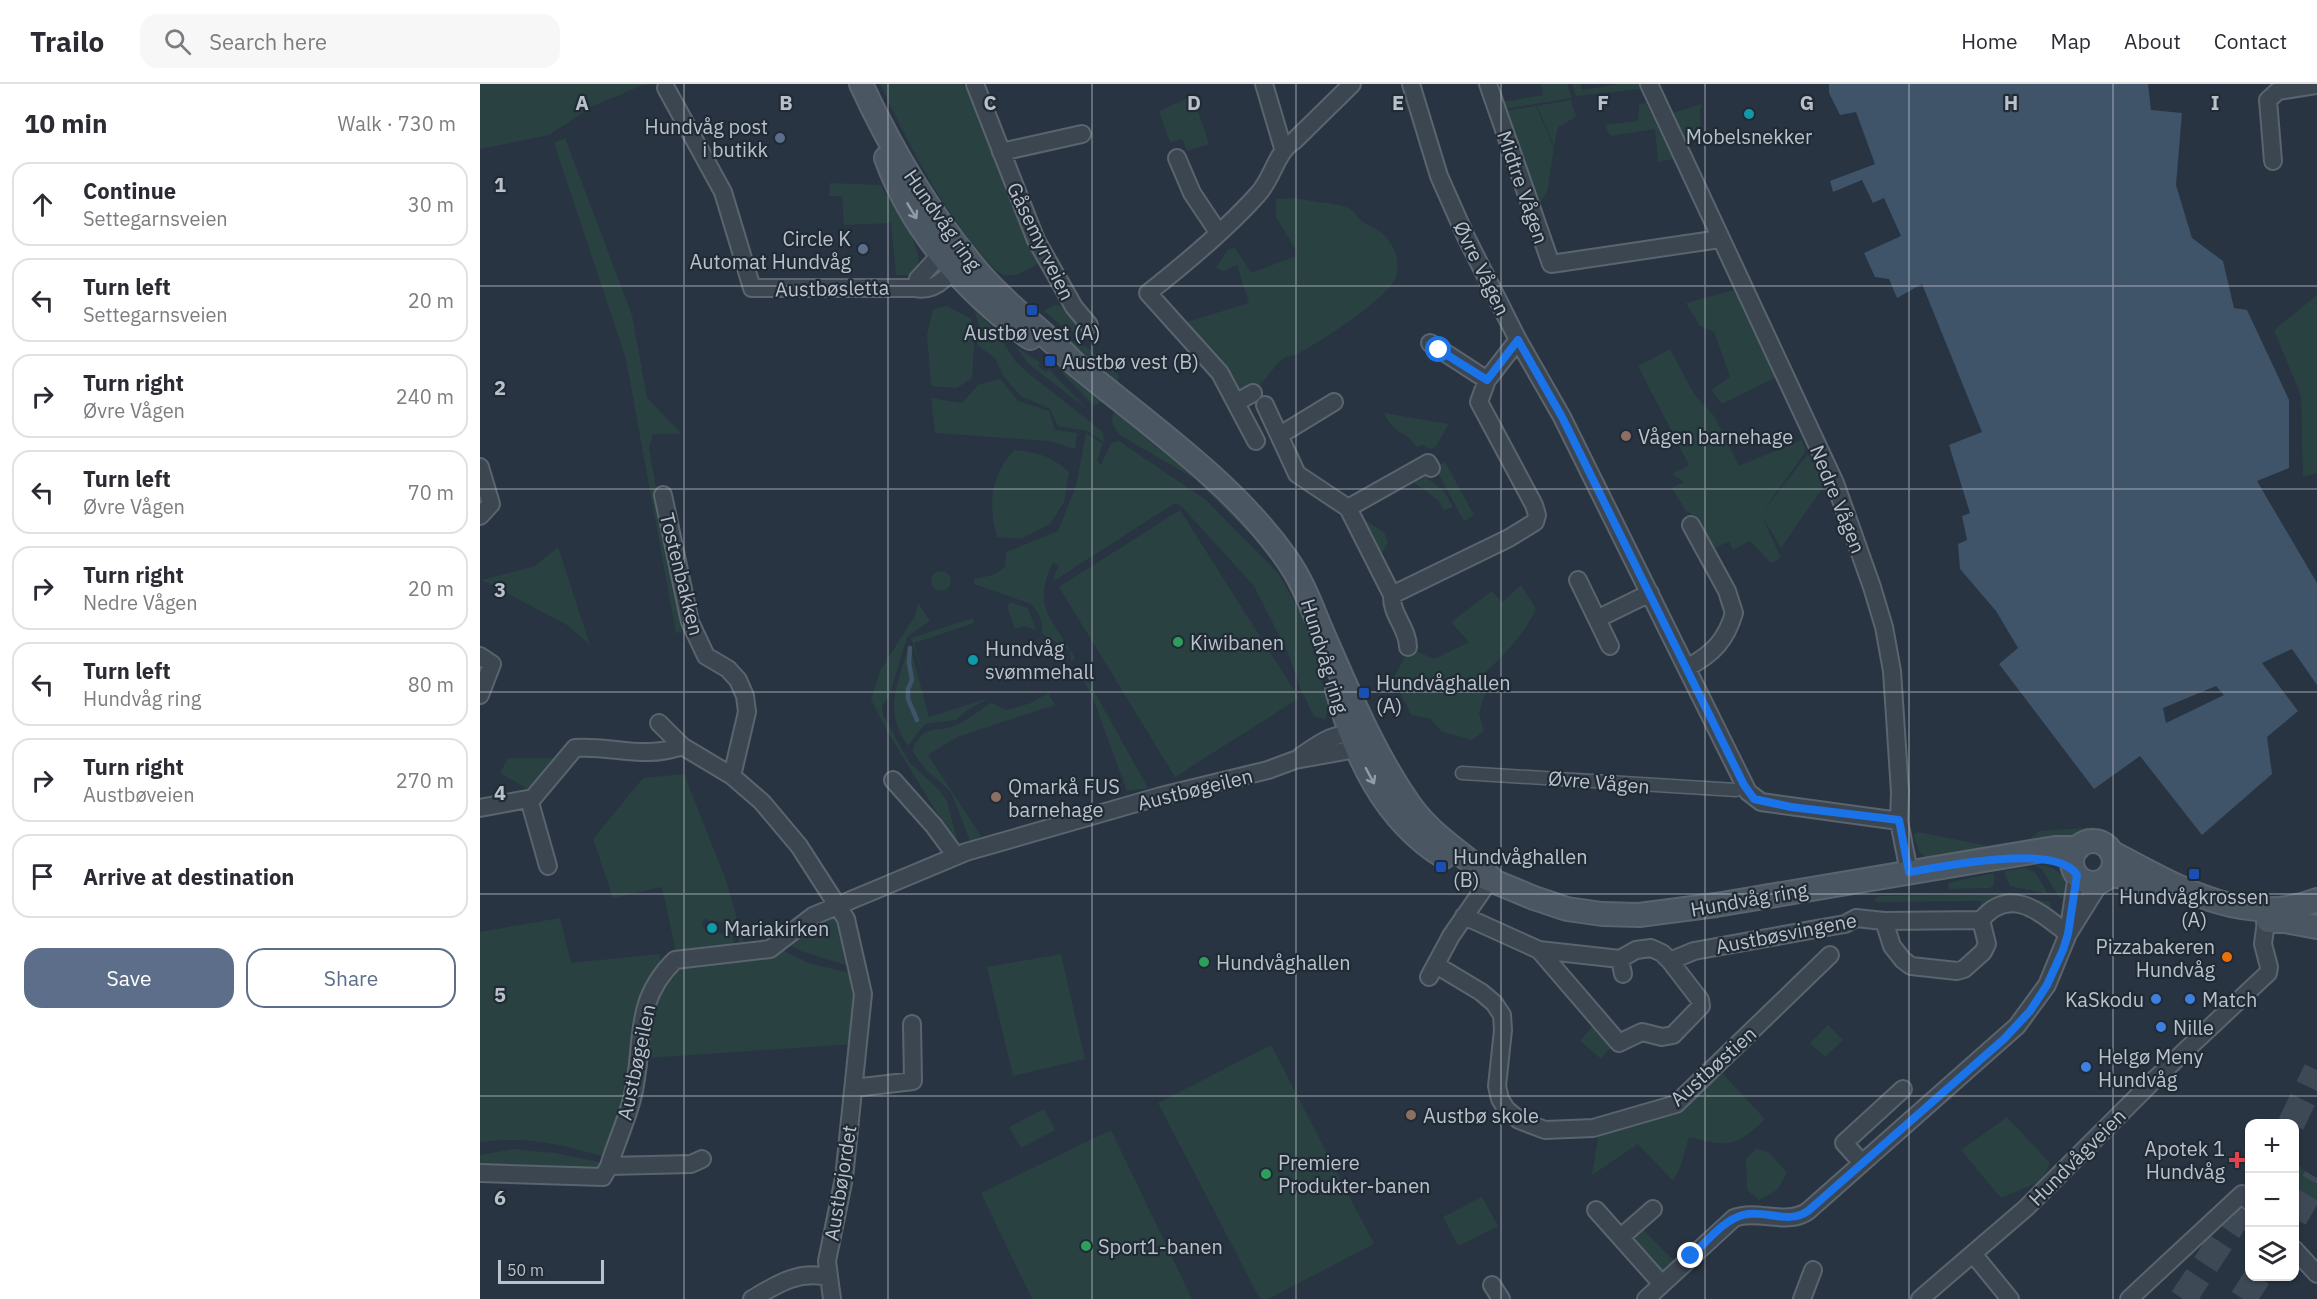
<!DOCTYPE html>
<html lang="en">
<head>
<meta charset="utf-8">
<style>
  body { margin:0; font-family:"IBM Plex Sans",sans-serif; background:#f7f7f7; color:#2b2b33 }
  .controls { position:absolute; right:18px; bottom:18px; display:grid; overflow:hidden; border-radius:12px; box-shadow:0 2px 4px #0004 }
  .controls button { width:54px; height:54px; display:grid; place-items:center; padding:0; border:0; border-bottom:2px solid #e1e1e2; background:#fff; color:#2b2b33; font:30px sans-serif }
  .scale { position:absolute; left:18px; bottom:15px; width:106px; box-sizing:border-box; padding-left:6px; border:3px solid #b9c1cb; border-top:0; font-size:16px; line-height:21px; white-space:nowrap; color:#b9c1cb; -webkit-text-stroke:4px #212b36; paint-order:stroke }
  .stop { position:absolute; width:18px; height:18px; margin:-14px; border:4px solid #1a73e8; border-radius:50%; background:#fff }
  .stop.end { background:#1a73e8; border-color:#fff; box-shadow:0 2px 6px #0008 }
  .list { margin:0; padding:0; list-style:none }
  h2 { display:flex; justify-content:space-between; align-items:center; height:78px; margin:0; padding:0 24px; font-size:26px }
  h2 small { font-size:20px; font-weight:400; color:#7c7c81 }
  .list li { display:grid; grid-template-columns:39px 1fr auto; gap:18px; align-items:center; box-sizing:border-box; height:84px; margin:0 12px 12px; padding:0 12px; border:2px solid #e1e1e2; border-radius:18px }
  .list b { display:block; font-size:22px; white-space:nowrap }
  .list p { margin:0; font-size:20px; white-space:nowrap; color:#7c7c81 }
  .list em { font-size:20px; font-style:normal; color:#7c7c81 }
  .actions { display:flex; gap:12px; padding:18px 24px }
  .actions a { flex:1; padding:14px 0; border:2px solid #5c6e89; border-radius:18px; text-align:center; font-size:21px; color:#5c6e89 }
  .actions .main { background:#5c6e89; color:#fff }
  .icon { flex:none; width:33px; height:33px; fill:none; stroke:currentColor; stroke-width:2; stroke-linecap:round; stroke-linejoin:round }
  .map { position:relative; flex:none; width:1837px; height:1215px; overflow:hidden }
  header { display:flex; align-items:center; gap:36px; box-sizing:border-box; height:84px; padding:0 30px; background:#fff; border-bottom:2px solid #e1e1e2 }
  header strong { font-size:28px }
  nav { display:flex; gap:33px; margin-inline-start:auto; font-size:21px }
  .search { width:420px; height:54px; background:#f7f7f7; display:flex; align-items:center; gap:15px; box-sizing:border-box; padding:0 21px; border-radius:18px; color:#7c7c81; font-size:22px }
  main { display:flex }
  aside { flex:1; background:#fff }
  .map>svg:first-child { display:block }
</style>
</head>
<body>
<header>
<strong>Trailo</strong>
<div class="search"><svg class="icon" aria-label="search" viewBox="0 0 24 24"><circle cx="10" cy="10" r="6"/><path d="M15 15l6 6"/></svg>Search here</div>
<nav><a>Home</a><a>Map</a><a>About</a><a>Contact</a></nav>
</header>
<main>
<aside>
<h2>10 min<small>Walk · 730 m</small></h2>
<ul class="list">
<li><svg class="icon" aria-label="ahead" viewBox="0 0 24 24"><path d="M12 20V5M6 11l6-6 6 6"/></svg><div><b>Continue</b><p>Settegarnsveien</p></div><em>30 m</em></li>
<li><svg class="icon" aria-label="left" viewBox="0 0 24 24"><path d="M17 20v-9H6M10 6l-5 5 5 5"/></svg><div><b>Turn left</b><p>Settegarnsveien</p></div><em>20 m</em></li>
<li><svg class="icon" aria-label="right" viewBox="0 0 24 24"><path d="M7 20v-9h11M14 6l5 5-5 5"/></svg><div><b>Turn right</b><p>Øvre Vågen</p></div><em>240 m</em></li>
<li><svg class="icon" aria-label="left" viewBox="0 0 24 24"><path d="M17 20v-9H6M10 6l-5 5 5 5"/></svg><div><b>Turn left</b><p>Øvre Vågen</p></div><em>70 m</em></li>
<li><svg class="icon" aria-label="right" viewBox="0 0 24 24"><path d="M7 20v-9h11M14 6l5 5-5 5"/></svg><div><b>Turn right</b><p>Nedre Vågen</p></div><em>20 m</em></li>
<li><svg class="icon" aria-label="left" viewBox="0 0 24 24"><path d="M17 20v-9H6M10 6l-5 5 5 5"/></svg><div><b>Turn left</b><p>Hundvåg ring</p></div><em>80 m</em></li>
<li><svg class="icon" aria-label="right" viewBox="0 0 24 24"><path d="M7 20v-9h11M14 6l5 5-5 5"/></svg><div><b>Turn right</b><p>Austbøveien</p></div><em>270 m</em></li>
<li><svg class="icon" aria-label="arrive" viewBox="0 0 24 24"><path d="M6 21V4h12l-3 4 3 4H6"/></svg><div><b>Arrive at destination</b></div></li>
</ul>
<div class="actions"><a class="main">Save</a><a>Share</a></div>
</aside>
<div class="map">
<svg width="1837" height="1215" viewBox="0 0 1837 1215">
  <rect width="100%" height="100%" fill="#283441"/>
  <path fill="#2a4142" d="M0,0H181L163,1L113,22L69,51L0,65Z
    M400,0H482L489,7L557,173L558,180L536,191H524C510,184 498,166 488,154C452,106 426,55 400,0Z
    M1061,0H1087L1092,14L1024,25L1022,18L1063,11Z
    M1092,0H1100L1102,6L1139,0H1159L1161,5L1096,12Z
    M708,14L714,15L729,60L707,67L702,55L690,59L679,27Z
    M1091,16L1096,33L1078,43L1074,62L1057,22Z
    M1166,19L1193,75L1178,78L1175,45L1130,52L1125,41L1158,37L1159,20Z
    M1222,20L1220,26L1221,52L1228,56L1204,59L1189,30Z
    M1056,22L1074,64L1067,108L1056,125L1022,27Z
    M85,54L152,231L167,314L202,350H173L169,364L202,548L196,549L146,275L74,59Z
    M350,99L401,101C414,126 443,158 438,186L429,191H416L411,139L364,141L362,112H349Z
    M816,114C832,118 850,118 866,123C873,125 877,134 883,138C894,145 904,147 911,160C917,170 920,184 915,195C904,217 840,258 817,270C813,272 808,272 804,274C788,285 784,311 757,304L703,239L769,219L757,181L743,187L736,184L748,165L755,164L771,189L816,172L817,168L796,133V115Z
    M1254,206L1296,293L1242,320L1231,306L1250,293L1234,248L1220,242L1206,219Z
    M1837,211V389L1823,393L1821,312L1794,246Z
    M574,221L581,222L603,245L602,252L584,244L564,227Z
    M467,222L491,235L495,246L492,294L477,304L451,302L447,251L453,225Z
    M494,226L517,248L535,277L548,289L623,348L624,358L607,347L578,342L570,325L541,312L524,293L515,274L497,261L499,241Z
    M586,255L607,263L639,292L636,302L608,281Z
    M535,262L560,278L558,282L566,288L569,285L608,326L549,280Z
    M1190,265L1214,310L1234,332L1259,382L1322,356L1326,367L1281,430L1328,370L1346,399L1301,464L1282,432L1301,474L1291,479L1270,457L1253,466L1249,457L1233,465L1218,434L1206,427L1192,404L1204,398L1192,390L1209,381L1158,282Z
    M584,287L601,296L625,316L614,322L581,288Z
    M520,295L538,317L569,327L575,346L597,349L595,365L569,357L455,349L451,314L482,319L498,301Z
    M636,325L749,419L800,480L715,395L640,351C634,343 628,335 636,325Z
    M904,329L969,340L956,362L950,365L943,361L936,363C926,346 914,351 904,329Z
    M606,349L623,360L617,377L621,381L631,359L639,357L726,416L799,490L823,534L835,568L848,623L845,636L834,632L821,606L808,569L774,502L702,423L695,419L572,498L579,481L573,478C551,523 573,536 595,574L592,578L589,566L561,549C564,538 558,527 551,520L494,500V495L513,491L525,483L526,468L578,447L596,402Z
    M534,366C557,368 571,372 589,388L584,418L570,440L541,455L517,453C508,420 510,392 534,366Z
    M965,378L994,431L984,437L956,385Z
    M942,390L964,407L973,423L964,426L958,416L929,395Z
    M700,426L819,614L695,693L579,503Z
    M877,431L904,448L908,458L900,473Z
    M78,463L110,561L89,542L2,496L55,482Z
    M451 497a10 10 0 1 1 20 0a10 10 0 1 1-20 0Z
    M1041,501L1056,525C1042,554 1022,573 998,595L1007,604L999,629L1004,647L992,656L962,648L951,635L931,631L919,606L911,598L930,564L954,575L989,558L971,538L1012,507L1022,518Z
    M530,518L548,524L556,546L544,542L535,545L527,522Z
    M438,519L450,537L427,553L409,613L402,622L403,631L429,678L459,706L467,717L477,755L474,757L406,645L391,615L401,585L435,532Z
    M493,534L494,539L434,559L445,599L431,554Z
    M429,559L449,633L509,614L486,627L476,636L445,640L428,662C401,624 420,598 429,559Z
    M600,582L668,704L647,707L612,612L599,588L596,589L594,585Z
    M568,609L575,621L477,653L448,671L501,752L490,757L471,708L444,684L432,667C445,637 455,651 478,640C490,635 500,625 511,619L526,626L551,619Z
    M28,674H80L53,708L20,689Z
    M204,690L246,796L265,862L261,863L254,840L224,835L222,842L228,848L252,850L255,863L196,868L182,803L133,814L113,755L163,694Z
    M1616,743L1585,757L1525,761L1550,755L1559,747Z
    M1438,748L1508,762V766L1450,776L1440,769L1433,751Z
    M1554,781C1578,781 1587,792 1588,815L1579,813L1562,785Z
    M1545,784L1555,788L1568,810L1530,802L1524,787Z
    M1514,789V800L1510,804L1469,805L1468,799Z
    M1523,810L1571,818L1569,830L1558,821L1500,829L1501,817L1396,818L1394,816L1398,812Z
    M348,833C368,837 368,866 372,883L324,868L311,862C321,848 332,839 348,833Z
    M80,834L91,879L179,870L182,883L148,1013L125,1073C81,1060 47,1052 0,1058V848Z
    M302,866L328,879L375,890L373,960L167,974C168,949 172,906 193,887C208,874 279,870 302,866Z
    M581,870L605,975L533,992L507,883Z
    M1115,939L1132,962L1121,975L1100,957Z
    M1348,941L1363,956L1345,973L1330,959Z
    M791,961L894,1160L788,1215H780L678,1019Z
    M1239,986L1285,1035C1255,1064 1248,1063 1209,1053L1200,1084L1193,1097L1158,1060L1112,1091L1119,1048L1188,1029Z
    M564,1025L575,1046L541,1064L529,1043Z
    M1527,1033L1570,1079L1561,1097L1521,1114L1481,1066Z
    M631,1046L712,1215H552L501,1109Z
    M32,1065L75,1069L123,1079L121,1087H0V1071Z
    M1277,1065L1289,1068L1307,1089L1297,1106L1279,1116L1267,1106L1266,1074Z
    M1815,1076L1837,1101V1115L1815,1137Z
    M1002,1113L1018,1142L978,1162L963,1133Z
    M1159,1142L1196,1179L1184,1189L1179,1188L1151,1152Z"/>
  <path fill="#3f5369" fill-rule="evenodd" d="M1349,0H1668L1671,26L1702,29L1696,101L1712,154L1743,177L1754,224L1767,226L1809,316V384L1777,397L1837,499V601L1812,565L1782,579L1818,627L1787,653L1792,690L1722,751L1660,672L1614,705L1519,580L1538,564L1516,527L1480,485L1478,460L1487,456L1482,432L1490,429L1469,361L1502,348L1442,200L1417,214L1409,195L1395,193L1384,169L1421,152L1404,114L1393,119L1382,96L1353,108L1350,97L1395,80L1376,28L1360,31L1349,9ZM1736,602L1744,611L1686,639L1683,624Z"/>
  <g fill="none" stroke-linecap="round" stroke-linejoin="round">
    <path stroke="#3f5369" stroke-width="4.5" d="M430,564L429,579L432,596L428,605V615L437,636"/>
    <path stroke="#3e4956" stroke-width="27" stroke-dasharray="27 14" stroke-linecap="butt" d="M1811,1040L1837,986
      M1814,1134L1837,1094
      M1703,1215L1770,1113
      M1763,1215L1778,1192"/>
    <g stroke="#5a646e" stroke-width="15">
      <path id="pedestrian" d="M982,689L1256,706"/>
    </g>
    <g stroke="#5a646e" stroke-width="20">
      <path id="minor" d="M495,0L556,156L594,223L609,241
        M784,0L803,64
        M931,0L959,92L986,153L1038,256L1082,333L1268,708L1281,718L1419,737
        M1008,0L1071,180L1240,155
        M1169,0L1355,399L1392,503L1404,543L1412,587L1420,708L1419,737L1429,788
        M186,4L243,108L272,204H435
        M521,68L602,50
        M697,74L712,109L738,148
        M1793,77L1788,16L1798,7L1837,1
        M483,168C475,186 458,209 435,204L438,195L460,171Z
        M950,259L1007,296L1038,256
        M757,318L773,309
        M785,321L817,390L868,424L912,511C911,531 928,544 928,563
        M800,351L854,318
        M776,357L740,289L668,209C706,179 746,146 778,110C793,94 796,68 814,57L872,0
        M0,383L11,420L0,432
        M183,411L210,538L226,572L248,585L258,596L265,612L267,628L252,692
        M868,424L948,379L951,384
        M1098,496L1130,562
        M912,511L1029,454L1055,438L1057,431L1054,421L999,318L1007,296
        M1119,534L1170,509
        M0,572L12,580L0,611
        M1208,583C1233,570 1246,556 1254,529L1247,507L1211,441
        M179,639L202,662L252,692L282,718L319,762L366,835L383,910L364,1094L347,1177L352,1215
        M821,672C841,658 857,646 882,651
        M413,696L454,742L476,772
        M49,715L68,782
        M0,724L53,714L95,664C131,661 164,676 202,662
        M1597,791L1588,850L1621,797
        M984,832L1059,866L1140,875L1156,866L1171,864L1182,869L1190,877L1214,867L1342,844L1365,840L1376,834L1404,837L1501,836C1531,800 1562,830 1588,850L1567,901L1537,942L1328,1127C1307,1142 1278,1125 1254,1134L1166,1215
        M1404,837L1412,862L1423,876L1431,882L1477,887L1484,885L1503,868L1507,860L1501,836
        M1059,866L1139,959L1162,948L1182,953L1193,951L1221,922L1220,916L1190,877
        M1140,875L1143,890
        M956,881L1001,908L1014,919L1022,931L1023,946L1017,1002L1020,1015L1026,1025L1039,1036L1065,1046L1113,1044L1196,1020L1350,871
        M949,893L971,852L1011,794
        M374,1004L433,997L432,940
        M222,1075L211,1080L129,1082C136,1059 146,1038 152,1015C166,962 150,920 195,876L290,865L333,832L486,768L681,712L788,686L815,676L876,665L885,658
        M1382,1079L1364,1059L1423,1005
        M0,1089L123,1093L129,1082
        M1116,1126L1181,1199
        M1141,1153L1173,1125
        M1814,1165L1837,1190
        M1494,1171L1530,1215
        M1012,1201L1021,1215
        M272,1215C296,1201 318,1186 347,1193
        M1322,1215L1333,1186
        M1440,1215L1546,1124L1673,997L1788,889L1789,883L1783,860L1786,837
        M1649,1215L1762,1110L1770,1118"/>
    </g>
    <g stroke="#5a646e" stroke-width="26">
      <path id="secondary" d="M381,0C412,67 452,134 500,190C528,223 564,247 593,278C665,338 753,398 806,474C824,499 832,525 844,552C869,609 894,670 930,721C951,751 984,771 1011,794
        M406,74C433,148 487,209 550,254
        M857,606C875,672 904,736 964,773
        M1592 778a21 21 0 1 1 42 0a21 21 0 1 1-42 0Z
        M1631,768C1694,801 1764,845 1837,816
        M996,790L1054,814L1087,825L1122,830L1159,831L1236,821L1575,764H1598
        M1629,791L1652,794L1674,802
        M1788,837H1805L1837,843"/>
    </g>
    <use href="#pedestrian" stroke="#3c4651" stroke-width="12"/>
    <use href="#minor" stroke="#3c4651" stroke-width="16"/>
    <use href="#secondary" stroke="#4b5663" stroke-width="22"/>
  </g>
  <defs><path id="oneway-shaft" d="M-6 0H5M1.5-3L5.5 0L1.5 3" fill="none" stroke-width="1.6" stroke-linecap="round" stroke-linejoin="round" transform="scale(1.5)"/></defs>
  <g stroke="#929ca7">
    <use href="#oneway-shaft" transform="translate(432 127) rotate(59)"/>
    <use href="#oneway-shaft" transform="translate(890 692) rotate(62)"/>
  </g>
  <g fill="none" stroke-linecap="round" stroke-linejoin="round">
    <path stroke="#1a73e8" stroke-width="8" d="M959,266L1007,296L1038,256L1082,333L1264,701L1274,715L1311,723L1419,736L1429,788C1462,783 1576,758 1597,791L1588,850L1583,866L1567,901L1550,927L1524,955L1328,1127C1308,1141 1285,1125 1263,1131C1243,1136 1226,1159 1211,1172"/>
  </g>
  <path fill="none" stroke="#b9c1cb" stroke-width="1.5" stroke-opacity="0.55" d="M204,0V1215M408,0V1215M612,0V1215M816,0V1215M1021,0V1215M1225,0V1215M1429,0V1215M1633,0V1215M0,202H1837M0,405H1837M0,608H1837M0,810H1837M0,1012H1837"/>
  <g fill="#0f9aa8" stroke="#212b36" stroke-width="2">
    <circle cx="1269" cy="30" r="6"/>
    <circle cx="493" cy="576" r="6"/>
    <circle cx="232" cy="844" r="6"/>
  </g>
  <g fill="#5c6f8a" stroke="#212b36" stroke-width="2">
    <circle cx="300" cy="54" r="6"/>
    <circle cx="383" cy="165" r="6"/>
  </g>
  <g fill="#1a4fb4" stroke="#212b36" stroke-width="2">
    <rect x="546" y="220" width="12" height="12" rx="3"/>
    <rect x="564" y="271" width="12" height="12" rx="3"/>
    <rect x="878" y="603" width="12" height="12" rx="3"/>
    <rect x="955" y="777" width="12" height="12" rx="3"/>
    <rect x="1708" y="784" width="12" height="12" rx="3"/>
  </g>
  <g fill="#8d6e63" stroke="#212b36" stroke-width="2">
    <circle cx="1146" cy="352" r="6"/>
    <circle cx="516" cy="713" r="6"/>
    <circle cx="931" cy="1031" r="6"/>
  </g>
  <g fill="#2e9e5b" stroke="#212b36" stroke-width="2">
    <circle cx="698" cy="558" r="6"/>
    <circle cx="724" cy="878" r="6"/>
    <circle cx="786" cy="1090" r="6"/>
    <circle cx="606" cy="1162" r="6"/>
  </g>
  <circle fill="#e8710a" stroke="#212b36" stroke-width="2" cx="1747" cy="873" r="6"/>
  <g fill="#3f7fe0" stroke="#212b36" stroke-width="2">
    <circle cx="1676" cy="915" r="6"/>
    <circle cx="1710" cy="915" r="6"/>
    <circle cx="1681" cy="943" r="6"/>
    <circle cx="1606" cy="983" r="6"/>
  </g>
  <path fill="#e0444e" stroke="#212b36" stroke-width="2" d="M1754 1067h6v6h6v6h-6v6h-6v-6h-6v-6h6z"/>
  <g text-anchor="middle" dominant-baseline="central" stroke-width="4.5" stroke-linejoin="round" paint-order="stroke">
    <g font-size="20" fill="#b9c1cb" stroke="#212b36" text-anchor="start">
      <text x="288" y="42" text-anchor="end">Hundvåg post<tspan x="288" dy="23">i butikk</tspan></text>
      <text x="1269" y="52" text-anchor="middle">Mobelsnekker</text>
      <text x="371" y="154" text-anchor="end">Circle K<tspan x="371" dy="23">Automat Hundvåg</tspan></text>
      <text x="552" y="248" text-anchor="middle">Austbø vest (A)</text>
      <text x="582" y="277">Austbø vest (B)</text>
      <text x="1158" y="352">Vågen barnehage</text>
      <text x="710" y="558">Kiwibanen</text>
      <text x="505" y="564">Hundvåg<tspan x="505" dy="23">svømmehall</tspan></text>
      <text x="896" y="598">Hundvåghallen<tspan x="896" dy="23">(A)</tspan></text>
      <text x="528" y="702">Qmarkå FUS<tspan x="528" dy="23">barnehage</tspan></text>
      <text x="973" y="772">Hundvåghallen<tspan x="973" dy="23">(B)</tspan></text>
      <text x="1714" y="812" text-anchor="middle">Hundvågkrossen<tspan x="1714" dy="23">(A)</tspan></text>
      <text x="244" y="844">Mariakirken</text>
      <text x="1735" y="862" text-anchor="end">Pizzabakeren<tspan x="1735" dy="23">Hundvåg</tspan></text>
      <text x="736" y="878">Hundvåghallen</text>
      <text x="1664" y="915" text-anchor="end">KaSkodu</text>
      <text x="1722" y="915">Match</text>
      <text x="1693" y="943">Nille</text>
      <text x="1618" y="972">Helgø Meny<tspan x="1618" dy="23">Hundvåg</tspan></text>
      <text x="943" y="1031">Austbø skole</text>
      <text x="1745" y="1064" text-anchor="end">Apotek 1<tspan x="1745" dy="23">Hundvåg</tspan></text>
      <text x="798" y="1078">Premiere<tspan x="798" dy="23">Produkter-banen</tspan></text>
      <text x="618" y="1162">Sport1-banen</text>
    </g>
    <g font-size="20" fill="#b9c1cb" stroke="#212b36">
      <text transform="translate(1043 103) rotate(71)">Midtre Vågen</text>
      <text transform="translate(463 136) rotate(55)">Hundvåg ring</text>
      <text transform="translate(561 157) rotate(64)">Gåsemyrveien</text>
      <text transform="translate(1002 184) rotate(64)">Øvre Vågen</text>
      <text transform="translate(352 204) rotate(-1)">Austbøsletta</text>
      <text transform="translate(1358 415) rotate(68)">Nedre Vågen</text>
      <text transform="translate(202 490) rotate(76)">Tostenbakken</text>
      <text transform="translate(845 572) rotate(73)">Hundvåg ring</text>
      <text transform="translate(1119 698) rotate(5)">Øvre Vågen</text>
      <text transform="translate(715 705) rotate(-14)">Austbøgeilen</text>
      <text transform="translate(1269 815) rotate(-10)">Hundvåg ring</text>
      <text transform="translate(1306 849) rotate(-11)">Austbøsvingene</text>
      <text transform="translate(156 978) rotate(-78)">Austbøgeilen</text>
      <text transform="translate(1233 982) rotate(-42)">Austbøstien</text>
      <text transform="translate(1597 1073) rotate(-45)">Hundvågveien</text>
      <text transform="translate(360 1099) rotate(-81)">Austbøjordet</text>
    </g>
  </g>
  <g font-size="20" text-anchor="middle" font-weight="bold" fill="#b9c1cb" stroke="#212b36" stroke-width="4.5" stroke-linejoin="round" paint-order="stroke">
    <text x="102" y="26">A</text>
    <text x="306" y="26">B</text>
    <text x="510" y="26">C</text>
    <text x="714" y="26">D</text>
    <text x="918" y="26">E</text>
    <text x="1123" y="26">F</text>
    <text x="1327" y="26">G</text>
    <text x="1531" y="26">H</text>
    <text x="1735" y="26">I</text>
    <text x="20" y="108">1</text>
    <text x="20" y="311">2</text>
    <text x="20" y="513">3</text>
    <text x="20" y="716">4</text>
    <text x="20" y="918">5</text>
    <text x="20" y="1121">6</text>
  </g>
</svg>
<div class="controls">
<button>+</button>
<button>−</button>
<button><svg class="icon" aria-label="layers" viewBox="0 0 24 24"><path d="M12 4l9 5-9 5-9-5zM3 14l9 5 9-5"/></svg></button>
</div>
<div class="scale">50 m</div>
<div class="stop" style="left:959px;top:266px"></div>
<div class="stop end" style="left:1211px;top:1172px"></div>
</div>
</main>
</body>
</html>
